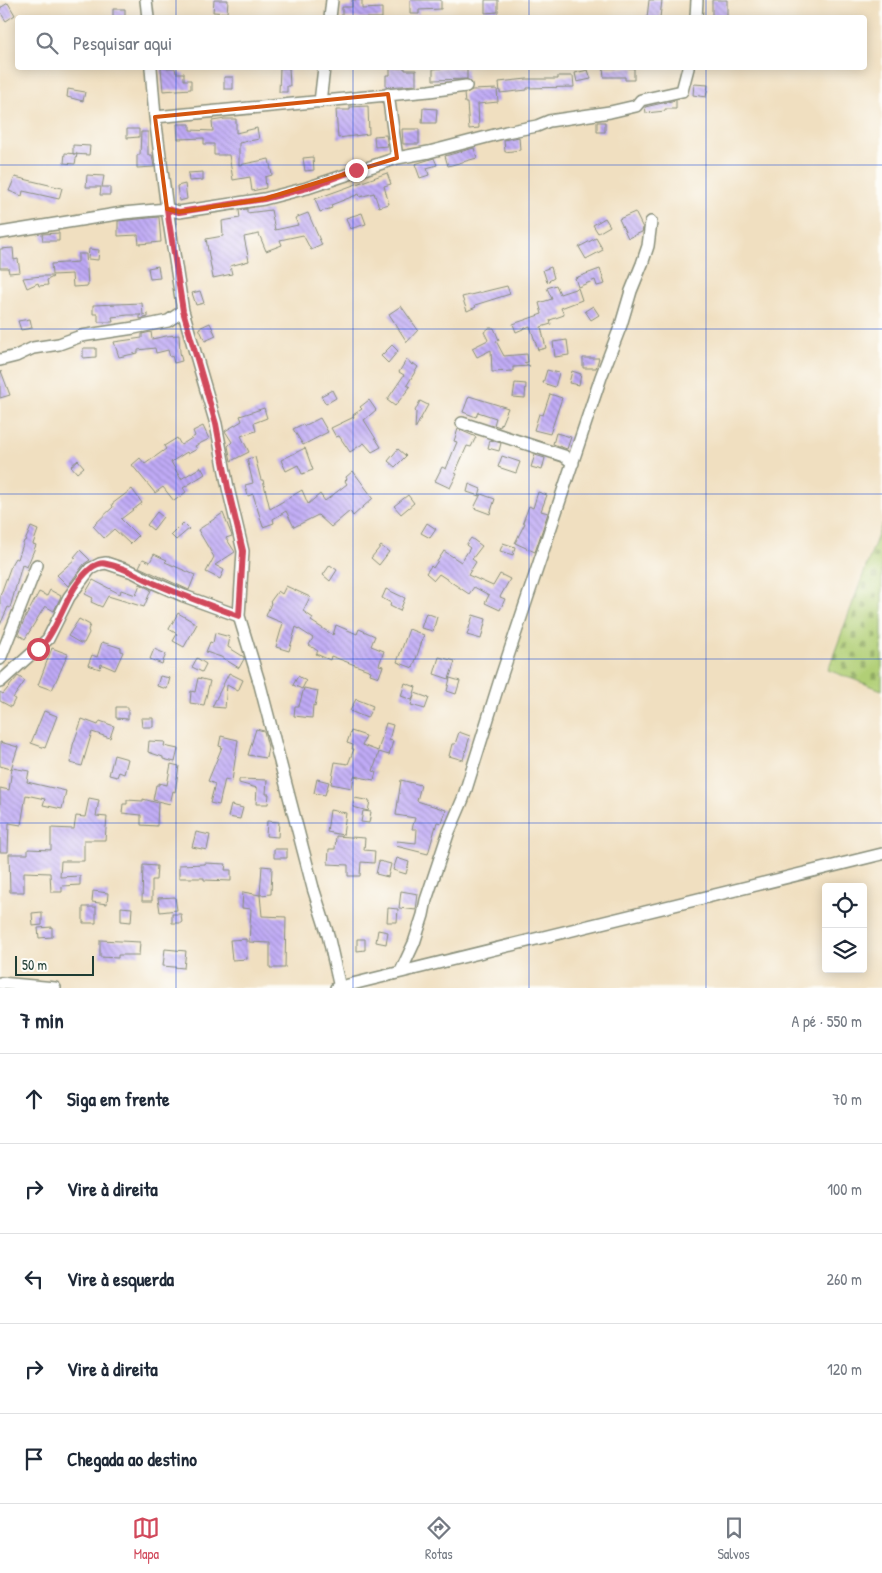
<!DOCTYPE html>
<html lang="pt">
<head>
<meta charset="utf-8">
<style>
  body { margin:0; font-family:"Patrick Hand",sans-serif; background:#f6f6f7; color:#1f2937 }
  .controls { position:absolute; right:15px; bottom:15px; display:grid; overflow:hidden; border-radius:5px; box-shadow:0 2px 12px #0003 }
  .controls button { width:45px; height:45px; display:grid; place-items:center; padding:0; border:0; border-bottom:1px solid #e0e1e3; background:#fff; color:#1f2937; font:25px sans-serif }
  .scale { position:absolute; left:15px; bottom:12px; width:79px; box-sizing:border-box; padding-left:5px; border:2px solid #1f3d34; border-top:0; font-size:14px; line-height:18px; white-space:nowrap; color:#1f3d34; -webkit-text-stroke:4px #fdfcf7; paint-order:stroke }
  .stop { position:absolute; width:15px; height:15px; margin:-11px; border:4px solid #d1495b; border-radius:50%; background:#fff }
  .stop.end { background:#d1495b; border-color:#fff; box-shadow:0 1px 5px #0008 }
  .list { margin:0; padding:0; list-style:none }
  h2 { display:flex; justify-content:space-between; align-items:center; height:65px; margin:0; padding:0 20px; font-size:21px }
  h2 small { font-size:16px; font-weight:400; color:#747a83 }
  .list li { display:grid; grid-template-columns:32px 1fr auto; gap:15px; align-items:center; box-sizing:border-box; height:90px; padding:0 20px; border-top:1px solid #e0e1e3 }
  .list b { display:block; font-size:19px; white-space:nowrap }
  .list em { font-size:16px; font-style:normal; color:#747a83 }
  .icon { flex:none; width:28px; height:28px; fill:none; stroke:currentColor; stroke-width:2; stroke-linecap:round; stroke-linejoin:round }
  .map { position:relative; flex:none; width:882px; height:988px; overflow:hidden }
  .search { position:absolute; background:#fff; box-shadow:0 2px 12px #0003; left:15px; right:15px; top:15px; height:55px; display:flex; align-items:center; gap:12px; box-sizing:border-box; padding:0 18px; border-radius:5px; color:#747a83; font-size:19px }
  .sheet { height:515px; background:#fff }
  nav { display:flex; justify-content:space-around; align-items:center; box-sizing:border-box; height:70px; border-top:1px solid #e0e1e3; background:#fff; font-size:14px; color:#747a83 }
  nav a { display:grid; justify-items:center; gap:2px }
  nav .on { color:#d1495b }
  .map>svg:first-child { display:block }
</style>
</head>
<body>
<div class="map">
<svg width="882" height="988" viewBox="0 0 882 988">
  <defs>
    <pattern id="cemetery-stones" width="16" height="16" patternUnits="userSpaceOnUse" patternTransform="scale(1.25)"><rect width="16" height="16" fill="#b1cf76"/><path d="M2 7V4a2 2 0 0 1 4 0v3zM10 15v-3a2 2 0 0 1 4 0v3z" fill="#8fa962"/></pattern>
    <pattern id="building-back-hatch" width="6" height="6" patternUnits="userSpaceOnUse" patternTransform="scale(1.25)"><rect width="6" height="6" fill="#c0aaf6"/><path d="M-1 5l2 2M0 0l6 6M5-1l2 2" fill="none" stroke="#9b8cc8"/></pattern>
  </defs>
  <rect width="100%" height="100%" fill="#fdfcf7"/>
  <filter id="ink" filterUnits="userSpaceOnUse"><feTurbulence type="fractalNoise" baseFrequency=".02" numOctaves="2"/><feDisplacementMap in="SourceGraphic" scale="10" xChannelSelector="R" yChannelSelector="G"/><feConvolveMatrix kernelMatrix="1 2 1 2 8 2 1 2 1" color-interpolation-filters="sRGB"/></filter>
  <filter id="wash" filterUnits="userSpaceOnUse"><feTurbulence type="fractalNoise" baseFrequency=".0096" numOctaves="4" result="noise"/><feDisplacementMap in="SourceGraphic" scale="20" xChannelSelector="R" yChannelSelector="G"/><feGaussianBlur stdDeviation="1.12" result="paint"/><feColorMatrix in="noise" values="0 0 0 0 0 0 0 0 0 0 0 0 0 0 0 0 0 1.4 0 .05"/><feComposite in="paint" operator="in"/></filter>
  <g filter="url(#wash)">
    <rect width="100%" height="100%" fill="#f0dfc0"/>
    <path fill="url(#cemetery-stones)" stroke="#688655" d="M882,524V690L828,670Z"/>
    <g id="blocks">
      <path fill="url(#building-back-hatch)" d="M214,0H228L227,13L213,12Z
        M352,0H362V9L382,8V18H342V7H352Z
        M410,0H441V9L419,10V14H410Z
        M485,0H498V12L485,13Z
        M649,0H662L660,18H647Z
        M712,0H727V18H712Z
        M8,3L15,15L6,21L0,12V8Z
        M113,9H125V18H113Z
        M161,68H175L176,73H184V80H191V89L163,91Z
        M280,68H289L290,86H287V92H279Z
        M390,68H405V70H416V85L386,87V75H390Z
        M442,68L467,69V79L433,80V69Z
        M603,68H634V80H625V77H604Z
        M588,70L591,79L577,82L575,73Z
        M558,76H573L574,87L527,88V90L500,93L499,82L527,79H558Z
        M224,77H233V89H224Z
        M694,84L708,85L706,97L693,95Z
        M68,89L85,92L83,101L67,97Z
        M497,89L498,102L478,104L479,128L469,129L467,103H465L464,94L472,90Z
        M676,100V109H665V111L646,113L645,107Z
        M368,106L369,134L338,138L336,110H350V107Z
        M423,108L437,109L436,123H422Z
        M225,119H236V133L257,128L259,139L239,143V165L269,159L272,175L265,177L266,188L252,191L250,177L233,180L229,155H214V144H204V138L178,139L177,124H190V130L213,131L212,121Z
        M597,122H605V132H597Z
        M127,129H139V137L127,138Z
        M402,129H419V144H403Z
        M141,132H148V155H152L154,167L137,168V155H140Z
        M386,135L388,146L375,147L374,136Z
        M519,137L520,150L505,152L504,140Z
        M73,145L90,146L89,155L73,154Z
        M474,148L477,158L448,166L445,156Z
        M65,153L77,154L75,164L64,163Z
        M313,157L314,170L305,171L303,158Z
        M434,158L437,165L427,168L429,175L420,178L415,164Z
        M203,172V180L189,181L188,173Z
        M387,173L391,184L384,186L389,204L379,207L374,193L360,197L359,194L331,205L332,208L320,212L315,199Z
        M87,175L104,176L102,187H110V195H100L101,187H86Z
        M15,177L62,188L59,199L23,191L22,196L9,191Z
        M185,184L187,199L179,201L177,186Z
        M247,209V213L271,210L275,230L298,225L295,218L308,213L322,245L311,250L303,235L280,240L282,245L266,251L259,234L244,237L249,261L230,266L232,274L213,278L206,239L223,236L222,221L240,218L239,210Z
        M635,212L643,228L642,232L628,238L619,219Z
        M362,213L366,224L350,229L346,218Z
        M159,217L161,242L139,244L138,235L118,236V221Z
        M605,218L610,226L598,233L593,225Z
        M59,233V241H43L42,234Z
        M596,238L603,250L586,259L579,247Z
        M13,248L14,260L18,259L20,272L9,273L8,268H0V249Z
        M89,249L99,250L98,260L88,259Z
        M78,254H86L88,286L73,287L72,274L52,275L51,264L78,262Z
        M158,266L160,278L150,279L148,268Z
        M551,267L554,278L547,282L543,270Z
        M600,269L605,284L597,286L595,280L578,287L575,278Z
        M42,276H52L53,277L47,280L48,285L39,286L38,283L27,288L23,278Z
        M556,285L560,294L578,288L582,300L561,308L564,315L550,320L551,324L541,327L546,348L538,350L530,326L516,332L513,324L542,314L539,303L552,299L547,288Z
        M507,286L510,294L475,305L476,307L467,311L462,297Z
        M200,291L204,303L196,305L192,293Z
        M142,303L143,315L148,314V317L140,319V315H141H128L112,317L113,322H98V314H93V305Z
        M401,306L418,330L407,342L389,314Z
        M593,306L599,315L591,320L585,311Z
        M30,319L32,328L21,330L18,321Z
        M210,323L216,336L205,341L199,328Z
        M489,328H494L499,340L496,341L504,356L527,354L528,362L524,363L530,366L513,367V371L492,372L491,350L477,357L472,348L488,340L484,332Z
        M151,332L152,339L166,336L179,335L180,352L182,361L174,363L172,356L170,357L168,350L156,353L155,348L138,350V353L119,357L114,342L142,338V334Z
        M567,340L569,355L555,357L553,342Z
        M392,345L398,351L388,363L381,356Z
        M83,348H96V357L83,358Z
        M583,358H599L596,368H583Z
        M407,359L412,365L413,363L418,367L407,385L410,387L395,406L387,400L404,375L399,372Z
        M547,370L559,373L555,387L543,383Z
        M1,371L10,395L0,398V372Z
        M572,371L581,374L579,385L569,383Z
        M515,383L526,384L525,398L513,397Z
        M332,390L336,398L326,404L321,396Z
        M550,394L562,398L550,434L534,430L539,414L543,415Z
        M469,396L508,408L500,427L494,425L496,418L478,412L476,417L463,412Z
        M369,400L376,410L364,420L381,447L372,452L364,443L350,452L339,436L336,437L331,428L354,417L353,415L362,409L360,407Z
        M420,401L428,405L415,429L416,412L415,411Z
        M264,408L267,418L254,423L256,431L241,436L249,452L231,461L228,446L232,442L225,431L242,421L240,416Z
        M320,418L328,432L303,445L293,429L303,424L304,426Z
        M203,426L209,439L195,446L197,449L188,454L187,452L171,462L181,479L201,467L205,474L183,488L186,492L174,501L163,487L155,493L132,465L140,458L145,464L166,449L164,446L177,438L181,445L195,436L193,431Z
        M458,429L476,437L471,447L467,446L455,473L457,474L450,488L435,481L442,467L446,469L457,442L454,441Z
        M556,433L571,437L567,449L553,444Z
        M490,440L501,443L499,451L488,448Z
        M305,448L313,470L302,474L298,465L286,471L281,460Z
        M398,449L406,456L395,467L388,461Z
        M535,455L545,458L542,470L531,467Z
        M502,456L520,462L516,473L498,467Z
        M255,457L261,480H263L270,509L302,490L308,504L320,494L325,501L347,484L345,481L347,479L346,477L353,471L373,498L353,516L350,511L331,527L318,515L294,527L286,511L273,519L274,523L263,527L253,494L248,496L245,485L253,483L247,459Z
        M78,460L84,467L77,473L71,466Z
        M469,484L481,489L479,496L467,492Z
        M132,489L142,503L121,519L138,536L130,544L114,529L104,538L93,526L113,507L112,504Z
        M538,492L547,495L541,511L548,513L535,552L515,543L525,523L523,522L529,506L533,508Z
        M481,494L495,499L490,514L474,508Z
        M408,495L414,503L401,514L394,506Z
        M157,512L163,517L153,530L147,525Z
        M223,513L232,536L226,538L235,552L215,565L224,570L220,579L206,572L214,557L198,530Z
        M183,523L189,529L176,540L171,535Z
        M427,523L436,529L430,538L421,533Z
        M31,527L38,530L33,544L36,545L27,567L22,565L10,608L8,607L0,625V596L12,563L15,558L18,559L24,541H25Z
        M471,538L482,546L472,559L476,562L468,575L493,586L500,574L510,579L500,597L505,599L500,610L485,603L489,595L474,587L469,594L439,574L434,580L426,573L431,566L433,568L444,551L461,562L470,548L466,545Z
        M503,543L515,547L513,555L500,551Z
        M381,546L389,552L379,565L371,558Z
        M80,550L90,560L84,564L68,586L57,575L76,558L74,557Z
        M154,554L167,560L165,562L195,575L189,590L139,567L143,559L150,562Z
        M330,565L337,570L330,581L323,575Z
        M93,580L120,594L121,590L136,595L140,584L151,590L144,607L108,596L102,607L91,602L93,598L85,594Z
        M286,586L310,597L303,611L313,618L311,621L333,635L336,625L357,634L359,629L375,636L371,646L384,651L379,665L383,666L379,677L370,674L371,671L331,656L330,660L316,654L318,651L309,645L313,638L296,627L289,651L276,647L283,623L266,616L271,603L270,602L278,591L282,594Z
        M386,589L405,598L400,611L390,606L391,603L382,598Z
        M50,590L61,596L54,611L45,606L25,639L18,634L25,618L39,592L47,596Z
        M178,613L197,624L184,647L173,641L177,634L169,629Z
        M426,613L437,617L433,631L421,628Z
        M473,615L486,619L481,639L467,635Z
        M79,619L90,625L88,630L89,633L84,643H80L68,636Z
        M409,629L424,635L413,668L397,662Z
        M215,633L230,637L228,647L244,657V659L239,668L221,657L206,652L210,642L213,643Z
        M102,642L121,648V651L123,652L115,670L101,664L100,669L88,665L92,655L97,657Z
        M52,648L68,654L52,690L38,685Z
        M154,649L166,654L162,664L150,659Z
        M439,657L455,661L449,679L434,674Z
        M197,658L206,664L202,672L192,667Z
        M229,673L243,680L238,691L227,685L225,708L212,707Z
        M18,676L25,681L13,698L15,699L11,707L0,701V692L3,694Z
        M160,676L170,678L167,689L157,686Z
        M298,676L306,681L302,689L293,685Z
        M198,678L210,681L204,705L190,703L191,691L195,692Z
        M450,678L460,681L456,694L447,691Z
        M405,683L416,687L412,700L401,696Z
        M304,688L318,691L315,706L313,705L312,718L294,716L295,706H299Z
        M415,693L429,698L425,709L411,705Z
        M356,699L373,706L367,718L350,711Z
        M116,707H128V719L116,718Z
        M44,711L57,716L45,748L31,743Z
        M141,718H153V727H142Z
        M82,719L98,725L100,721L114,726L110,738L92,732L82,766L70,763L73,745Z
        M386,723L393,725L389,740L393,741L389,755L379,752L373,771L376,772L374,780L354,776L352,788L331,784L335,762L348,764L354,749H352L353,745L347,743L351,731L366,736L362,745L378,751Z
        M256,729L264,731L268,747L266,758L248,755Z
        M459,732L470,736L463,760L449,756L452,744H455Z
        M221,736L238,740L232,781L225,779L219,805L210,803L215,784L208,781L222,747L219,746Z
        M149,741L165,742L164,746L178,749L175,762L163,759V757L148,752Z
        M0,742L18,747L11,769L0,766Z
        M114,755L128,759L124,774L119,772L117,777L109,775Z
        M171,764L179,766L175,792L173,791L170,804L153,800L156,785H159V783L167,785Z
        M12,768L29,771L27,782L66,791L62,809L43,805L45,799L26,795L21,825L9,823L8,852H0V788L9,790Z
        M239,779L267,780L266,794H269L268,804H256L257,788L239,783Z
        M317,779L329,782L325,795L314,793Z
        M401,780L421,785L417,801L446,810L442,823L437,822L428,854L396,846L397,841L416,843L417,829H412L415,818L396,815Z
        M89,798L99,800L96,816L107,817L105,840H84V861H61L60,877L80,876V885L62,886V892H51L50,873L24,872V892H10L9,854H28V849L51,850V828L74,829L76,816L85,817Z
        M355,798L370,801L368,811L353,807Z
        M143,799L158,803L157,826L141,825V815L122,813L123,804H127V800L143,801Z
        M231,805L243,808L240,819L228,817Z
        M330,810L346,813L343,835L327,832Z
        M363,811L371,812L369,823L361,822Z
        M267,821L279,822L278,837L266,836Z
        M196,832L210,835L207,850L192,847Z
        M336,836L365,838L364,850L375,851L374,863L361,862L360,876H348V865L328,864L329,849H335Z
        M274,849H287V858H274Z
        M397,858L409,862L406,874L393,870Z
        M379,861L391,864L388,877L376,874Z
        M205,863L226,864L225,870H231V881L204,880V878H179V865L205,864Z
        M143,865L157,866L156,880H152V901H142Z
        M262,866L272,867L271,894L260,895L262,916L286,917L285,968H270V943L249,942L251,909L242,908L243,892L260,895Z
        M93,891L108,893L107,904L92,902Z
        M401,891L418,894L416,910L399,908Z
        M175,897L177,910L160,912L158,898Z
        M83,907H96V923H83Z
        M121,907L132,908L131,922L121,921Z
        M388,908L398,909L397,922H387Z
        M42,912V925L33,926L32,913Z
        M172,914H181L182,923H172Z
        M52,927V937L39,938L38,928Z
        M378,930L388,932L386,944L376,942Z
        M246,939L247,959L232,960L230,940Z
        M357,939H365V950L357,951Z
        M100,940L140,942L139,955H118V958L100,957Z
        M165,949L186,951L184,968L163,966Z"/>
    </g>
  </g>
  <g filter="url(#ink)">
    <use href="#blocks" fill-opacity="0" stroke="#888e7a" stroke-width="1"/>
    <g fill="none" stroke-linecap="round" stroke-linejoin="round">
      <g stroke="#888e7a" stroke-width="14">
        <path id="minor" d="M146,0L148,18
          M330,18L332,0
          M696,18L697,0
          M151,68L155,117L167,209L183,311L216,424L228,488L243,551L239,616L260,685L313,888L328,935L340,988
          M388,94L397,158
          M320,102L324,68
          M155,117L429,91L466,86
          M0,233L123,213L167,209L179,212L264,199L307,188L397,158L429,152L506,132L537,126L549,121L610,112L636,106L641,100L682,91L688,68
          M0,360L16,356L33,348L59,344L81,336L134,328L168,321L183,311
          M462,423L564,456L573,463
          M0,659L37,565
          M0,682L48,639L69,597L90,569L100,564L106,563L133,572L152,582L184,596L239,616
          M401,971L414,943L423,915L426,900L448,834L463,799L499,683L601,377L621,325L631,291L642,264L648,246L651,222
          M0,983L55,988
          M336,988L882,854"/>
      </g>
      <use href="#minor" stroke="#fff" stroke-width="11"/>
    </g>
  </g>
  <g fill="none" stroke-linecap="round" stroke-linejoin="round" filter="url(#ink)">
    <path stroke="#d1495b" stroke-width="6" d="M38,649C41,646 46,642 48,638C63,616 69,587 90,569C94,565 101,562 107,564C125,567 140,577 156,584C184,596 211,606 239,616L243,551L228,488L216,424L183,311L167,209L179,212L264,199L307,188L356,170"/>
  </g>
  <path fill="none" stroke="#d45610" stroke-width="4" stroke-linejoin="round" d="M388,94L397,158L264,199L179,212L167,209L155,117Z"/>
  <path fill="none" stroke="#1d4ed8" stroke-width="1" stroke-opacity="0.55" d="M176,0V18M353,0V18M529,0V18M706,0V18M176,68V988M353,68V988M529,68V988M706,68V988M0,165H882M0,329H882M0,494H882M0,659H882M0,823H882"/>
</svg>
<div class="controls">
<button><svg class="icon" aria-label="locate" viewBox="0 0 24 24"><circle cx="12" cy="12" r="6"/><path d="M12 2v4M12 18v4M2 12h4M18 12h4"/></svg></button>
<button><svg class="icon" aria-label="layers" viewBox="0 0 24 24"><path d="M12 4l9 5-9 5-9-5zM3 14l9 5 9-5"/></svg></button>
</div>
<div class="scale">50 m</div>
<div class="stop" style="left:38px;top:649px"></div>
<div class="stop end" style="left:356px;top:170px"></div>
<div class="search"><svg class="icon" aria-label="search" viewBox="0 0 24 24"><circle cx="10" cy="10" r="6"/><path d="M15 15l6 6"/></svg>Pesquisar aqui</div>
</div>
<section class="sheet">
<h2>7 min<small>A pé · 550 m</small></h2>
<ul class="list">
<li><svg class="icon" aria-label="ahead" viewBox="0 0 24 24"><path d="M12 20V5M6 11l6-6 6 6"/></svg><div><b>Siga em frente</b></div><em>70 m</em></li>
<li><svg class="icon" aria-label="right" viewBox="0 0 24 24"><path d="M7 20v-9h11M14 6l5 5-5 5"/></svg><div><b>Vire à direita</b></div><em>100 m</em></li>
<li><svg class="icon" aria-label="left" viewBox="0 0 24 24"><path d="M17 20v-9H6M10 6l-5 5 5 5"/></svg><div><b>Vire à esquerda</b></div><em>260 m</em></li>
<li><svg class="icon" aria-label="right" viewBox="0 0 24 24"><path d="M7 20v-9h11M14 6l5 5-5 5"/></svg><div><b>Vire à direita</b></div><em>120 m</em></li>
<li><svg class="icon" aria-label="arrive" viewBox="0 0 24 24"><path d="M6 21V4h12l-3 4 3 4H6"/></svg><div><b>Chegada ao destino</b></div></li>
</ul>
</section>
<nav>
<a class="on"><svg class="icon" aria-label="map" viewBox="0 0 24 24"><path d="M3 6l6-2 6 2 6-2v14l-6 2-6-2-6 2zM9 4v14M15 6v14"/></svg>Mapa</a>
<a><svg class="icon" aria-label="directions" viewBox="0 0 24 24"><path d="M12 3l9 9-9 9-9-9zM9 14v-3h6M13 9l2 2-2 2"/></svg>Rotas</a>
<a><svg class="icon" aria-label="saved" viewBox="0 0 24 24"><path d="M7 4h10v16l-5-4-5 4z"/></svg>Salvos</a>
</nav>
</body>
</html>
